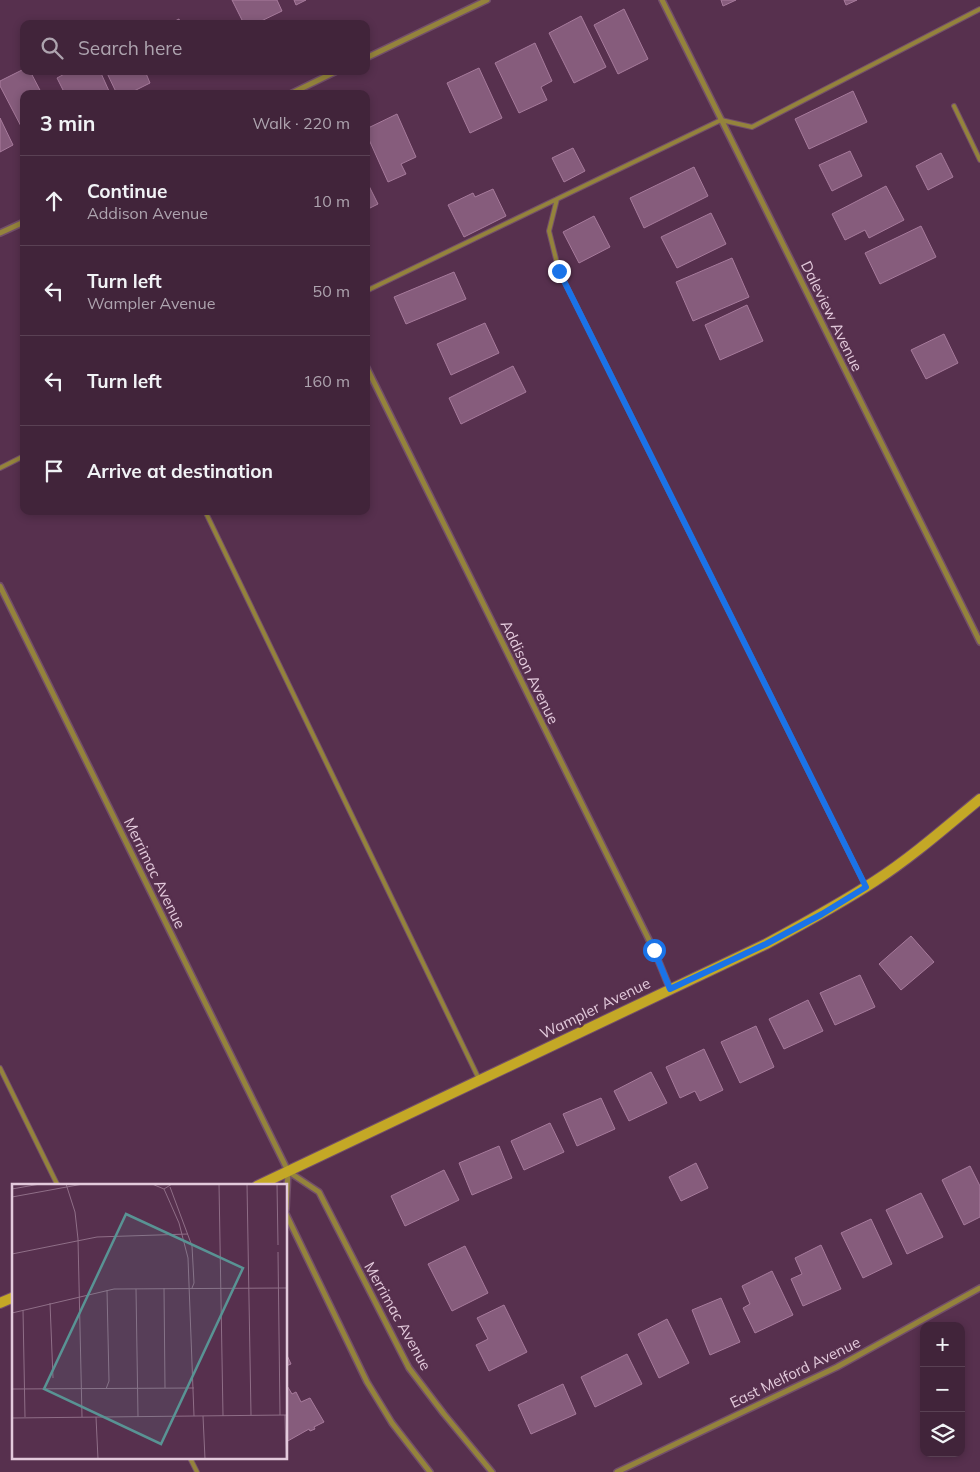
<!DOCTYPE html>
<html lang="en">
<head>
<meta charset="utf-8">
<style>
  body { margin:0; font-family:Mulish,sans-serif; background:#4c3045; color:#f1f3f6 }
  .controls { position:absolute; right:15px; bottom:15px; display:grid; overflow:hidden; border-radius:10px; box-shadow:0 2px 8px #0003 }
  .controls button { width:45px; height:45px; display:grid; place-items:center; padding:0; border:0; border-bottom:1px solid #5a4154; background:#41243a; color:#f1f3f6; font:25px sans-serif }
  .stop { position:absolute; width:15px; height:15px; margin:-11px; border:4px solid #1a73e8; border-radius:50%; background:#fff }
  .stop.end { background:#1a73e8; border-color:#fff; box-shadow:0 1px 5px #0008 }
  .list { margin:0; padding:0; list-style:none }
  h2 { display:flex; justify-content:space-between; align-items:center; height:65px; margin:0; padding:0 20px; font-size:21px }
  h2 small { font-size:16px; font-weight:400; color:#aea4af }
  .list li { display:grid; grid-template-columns:32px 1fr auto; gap:15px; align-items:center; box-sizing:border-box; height:90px; padding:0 20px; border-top:1px solid #5a4154 }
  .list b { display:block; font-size:19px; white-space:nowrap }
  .list p { margin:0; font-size:16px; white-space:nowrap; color:#aea4af }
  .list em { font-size:16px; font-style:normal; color:#aea4af }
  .icon { flex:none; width:28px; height:28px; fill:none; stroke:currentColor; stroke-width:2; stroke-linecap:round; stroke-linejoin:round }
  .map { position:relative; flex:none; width:980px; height:1472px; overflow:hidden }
  .search { position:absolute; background:#41243a; box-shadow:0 2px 8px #0003; left:20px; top:20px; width:350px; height:55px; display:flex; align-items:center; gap:12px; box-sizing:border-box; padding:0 18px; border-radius:10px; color:#aea4af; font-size:19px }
  .panel { position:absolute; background:#41243a; box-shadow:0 2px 8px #0003; left:20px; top:90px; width:350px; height:425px; border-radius:10px }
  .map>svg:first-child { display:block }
</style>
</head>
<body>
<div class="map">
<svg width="980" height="1472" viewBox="0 0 980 1472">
  <rect width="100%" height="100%" fill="#57304e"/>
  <path fill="#865c7c" stroke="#a77b9c" d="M232,0H277L282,11L255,24H244Z
    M294,0H306L296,5Z
    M721,0H736L723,6Z
    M844,0H857L846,5Z
    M624,9L648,59L618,74L594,25Z
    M581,16L606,67L574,83L549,33Z
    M179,19L181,24H169Z
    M535,43L552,81L541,87L547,100L519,113L495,63Z
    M479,68L502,118L470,133L447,83Z
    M24,69V71H30L42,94H24V132L0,86V81Z
    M70,71H100L109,91L104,94H65L57,78Z
    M106,71H145L150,83L128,94H117Z
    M853,91L867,122L809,149L795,119Z
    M397,114L416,157L401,164L406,174L388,182L366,133V129Z
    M0,118L13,145L0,152Z
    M573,148L585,171L564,182L552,158Z
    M850,151L862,176L832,191L819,165Z
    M941,153L953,177L928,190L916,166Z
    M694,167L708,196L644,228L630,198Z
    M366,180L378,204L366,210Z
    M886,186L904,220L869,238L865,230L845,240L832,214Z
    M493,189L506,216L464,237L448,205L473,193L475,197Z
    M711,213L726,244L677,268L661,237Z
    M594,216L610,247L579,263L563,232Z
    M921,226L936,257L880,284L865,253Z
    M732,258L749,297L693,321L676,282Z
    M454,272L466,299L406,324L394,297Z
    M747,305L763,341L720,360L705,325Z
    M485,323L499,353L451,375L437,344Z
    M944,334L958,363L926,379L911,350Z
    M513,366L526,392L461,424L449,398Z
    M911,936L934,962L901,990L879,964Z
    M860,975L875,1007L835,1025L820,993Z
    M808,1000L823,1031L784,1049L769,1019Z
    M756,1026L774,1067L740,1083L721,1042Z
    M704,1049L723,1090L700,1101L695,1091L680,1098L666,1067Z
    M651,1072L667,1103L629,1121L614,1091Z
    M601,1098L615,1129L577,1146L563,1114Z
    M550,1123L564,1152L524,1170L511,1141Z
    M499,1146L512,1178L472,1195L459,1163Z
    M696,1163L708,1188L681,1201L669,1177Z
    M970,1166L980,1186V1217L964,1225L942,1180Z
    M444,1170L459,1200L405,1226L391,1196Z
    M921,1193L943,1237L907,1254L886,1210Z
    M871,1219L892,1264L863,1278L841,1233Z
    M821,1245L841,1289L803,1306L791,1279L802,1274L795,1258Z
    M465,1246L488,1293L452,1311L428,1264Z
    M772,1271L793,1315L755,1333L743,1308L750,1304L742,1286Z
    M721,1298L740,1342L710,1355L692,1310Z
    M504,1305L527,1352L489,1371L476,1345L488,1339L477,1318Z
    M667,1319L689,1363L659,1378L638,1334Z
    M286,1353L291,1364L286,1366Z
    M627,1354L642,1384L595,1407L581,1377Z
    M286,1384L292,1394L296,1392L301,1402L310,1398L324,1422L314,1427L315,1429L310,1431L309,1429L286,1442Z
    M563,1384L576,1414L531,1434L518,1405Z"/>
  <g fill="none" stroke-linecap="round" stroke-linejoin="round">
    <g stroke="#734f6a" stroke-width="6">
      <path id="lane" d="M954,106L980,160
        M557,199L549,231L559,271L866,887
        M366,291L721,120L752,127L980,9
        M0,468L24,456
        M205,511L479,1079
        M0,1068L58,1186
        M190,1458L197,1472"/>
    </g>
    <g stroke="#734f6a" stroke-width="8">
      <path id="street" d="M662,0L980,642
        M366,58L487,0
        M290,94L337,71
        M0,233L24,222
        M366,366L654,950L670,989
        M0,586L288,1171L286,1209
        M289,1172L319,1192L409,1368L444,1414L492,1472
        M286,1214L367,1382L392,1423L430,1472
        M617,1472L837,1367L980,1288"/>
    </g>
    <g stroke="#734f6a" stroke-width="12">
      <path id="secondary" d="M257,1186L766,944C803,924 840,904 875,881C912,857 946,827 980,799
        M0,1303L14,1297"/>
    </g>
    <use href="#lane" stroke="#94833c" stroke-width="4"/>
    <use href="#street" stroke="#94833c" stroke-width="5"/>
    <use href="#secondary" stroke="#c4a826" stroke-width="10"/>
  </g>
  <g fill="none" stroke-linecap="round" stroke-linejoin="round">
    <path stroke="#1a73e8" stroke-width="6" d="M559,271L866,887L822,914L766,944L670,989L654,950"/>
  </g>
  <g text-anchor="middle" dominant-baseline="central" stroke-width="5" stroke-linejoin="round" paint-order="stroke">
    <g font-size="15" fill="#e3cadc" stroke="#57304e">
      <text transform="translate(832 316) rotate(64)">Daleview Avenue</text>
      <text transform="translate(530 672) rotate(64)">Addison Avenue</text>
      <text transform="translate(155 873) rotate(64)">Merrimac Avenue</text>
      <text transform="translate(595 1008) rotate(-26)">Wampler Avenue</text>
      <text transform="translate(398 1316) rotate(61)">Merrimac Avenue</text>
      <text transform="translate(795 1372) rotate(-26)">East Melford Avenue</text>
    </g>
  </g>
  <g transform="translate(12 1184)">
    <rect width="275" height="275" fill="#57304e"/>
    <path fill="none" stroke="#8f6e87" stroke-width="1" d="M54,0L63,28L66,55L70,233M140,0L152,5L160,0M181,0H207M207,0L211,232M235,0L239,231M265,0L266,61M158,3L180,62L182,99L180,104M0,5L28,0M152,5L167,39L176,74L182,232M0,13L71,0M266,68L268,231M0,70L85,53L176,50M152,104L153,204M124,105L126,233M38,119L41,194M11,126L13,233M0,129L102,105L275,104M0,205L182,204M94,205L97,197L95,106M273,231L274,275M191,232L193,275M84,233L86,275M0,234L275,231"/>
    <path fill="#599394" fill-opacity="0.15" stroke="#599394" stroke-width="2.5" d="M114,30L231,84L149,260L32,205Z"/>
    <rect width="275" height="275" fill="none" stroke="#e3cadc" stroke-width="2.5"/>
  </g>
</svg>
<div class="controls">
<button>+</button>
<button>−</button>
<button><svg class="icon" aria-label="layers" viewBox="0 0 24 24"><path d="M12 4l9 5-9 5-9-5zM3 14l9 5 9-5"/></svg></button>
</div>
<div class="stop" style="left:654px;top:950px"></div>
<div class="stop end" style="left:559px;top:271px"></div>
<div class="search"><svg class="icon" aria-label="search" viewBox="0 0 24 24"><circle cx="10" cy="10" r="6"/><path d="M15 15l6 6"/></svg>Search here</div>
<section class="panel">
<h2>3 min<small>Walk · 220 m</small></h2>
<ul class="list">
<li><svg class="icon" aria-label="ahead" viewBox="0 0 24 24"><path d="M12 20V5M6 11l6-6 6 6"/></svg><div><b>Continue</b><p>Addison Avenue</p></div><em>10 m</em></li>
<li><svg class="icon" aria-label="left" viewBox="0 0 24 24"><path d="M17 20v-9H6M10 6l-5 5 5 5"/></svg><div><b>Turn left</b><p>Wampler Avenue</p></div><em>50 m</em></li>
<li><svg class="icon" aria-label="left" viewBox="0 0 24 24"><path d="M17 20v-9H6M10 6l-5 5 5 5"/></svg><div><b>Turn left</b></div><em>160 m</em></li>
<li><svg class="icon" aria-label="arrive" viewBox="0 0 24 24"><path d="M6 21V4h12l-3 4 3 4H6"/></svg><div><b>Arrive at destination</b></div></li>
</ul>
</section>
</div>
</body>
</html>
